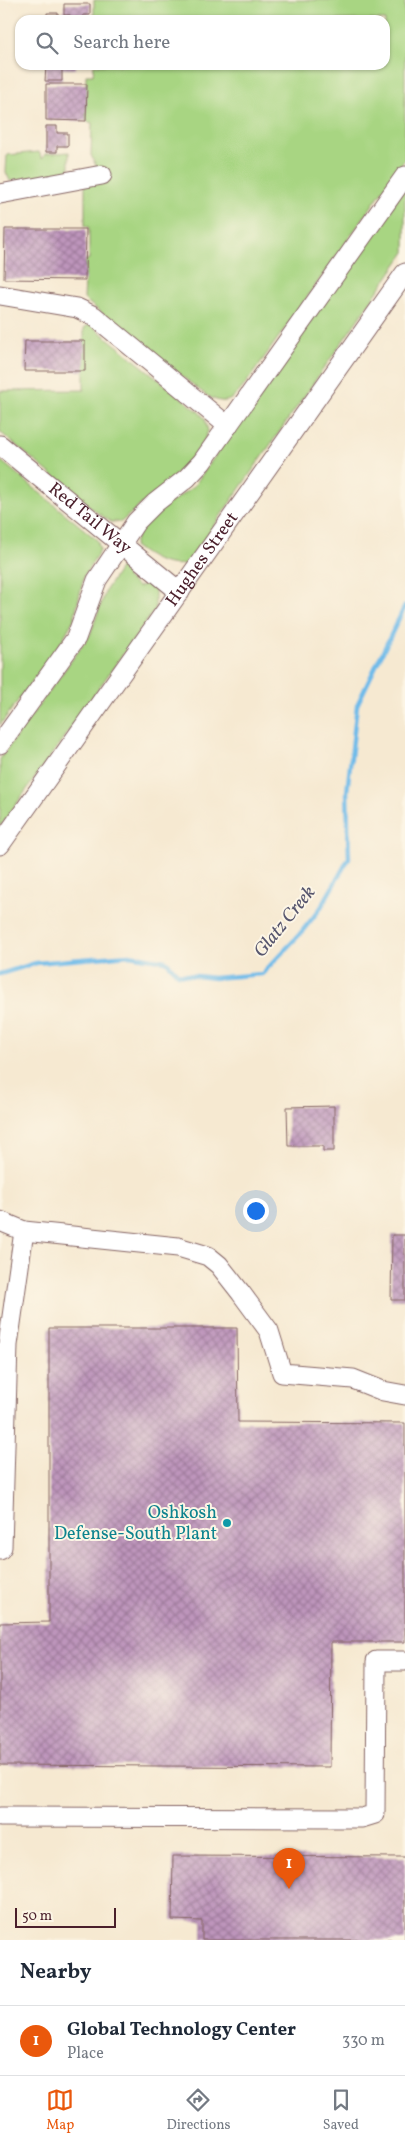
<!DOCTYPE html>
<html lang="en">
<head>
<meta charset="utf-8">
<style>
  body { margin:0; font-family:Vollkorn,serif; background:#f2f2f3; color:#1f2937 }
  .scale { position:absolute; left:15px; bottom:12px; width:101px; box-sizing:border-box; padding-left:5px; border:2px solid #4a1f2b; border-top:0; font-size:14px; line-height:18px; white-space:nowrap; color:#4a1f2b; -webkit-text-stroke:4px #fcf5e5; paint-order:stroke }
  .you { position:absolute; left:255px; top:1210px; width:18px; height:18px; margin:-12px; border:4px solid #fff; border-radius:50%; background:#1a73e8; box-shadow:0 0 0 8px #1a73e833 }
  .badge { display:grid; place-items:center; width:32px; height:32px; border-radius:50%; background:#ea580c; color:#fff; font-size:16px; font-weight:700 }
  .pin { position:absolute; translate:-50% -41px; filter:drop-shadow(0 1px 2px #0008) }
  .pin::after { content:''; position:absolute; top:26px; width:18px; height:15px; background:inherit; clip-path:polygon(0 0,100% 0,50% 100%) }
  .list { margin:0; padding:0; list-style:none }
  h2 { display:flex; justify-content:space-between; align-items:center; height:65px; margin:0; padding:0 20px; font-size:21px }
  h2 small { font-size:16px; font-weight:400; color:#747a83 }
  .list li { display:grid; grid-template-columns:32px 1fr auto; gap:15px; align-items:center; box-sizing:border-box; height:70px; padding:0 20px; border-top:1px solid #e0e1e3 }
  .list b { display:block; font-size:19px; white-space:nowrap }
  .list p { margin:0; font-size:16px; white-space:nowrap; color:#747a83 }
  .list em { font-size:16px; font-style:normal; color:#747a83 }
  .icon { flex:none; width:28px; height:28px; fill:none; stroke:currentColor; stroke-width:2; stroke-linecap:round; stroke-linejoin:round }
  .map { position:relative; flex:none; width:405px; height:1940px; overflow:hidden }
  .search { position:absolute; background:#fff; box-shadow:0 1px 4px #0004; left:15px; right:15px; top:15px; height:55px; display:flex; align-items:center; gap:12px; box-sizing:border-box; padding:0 18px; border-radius:15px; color:#747a83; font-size:19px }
  .sheet { height:135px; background:#fff }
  nav { display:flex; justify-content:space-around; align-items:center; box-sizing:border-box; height:70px; border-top:1px solid #e0e1e3; background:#fff; font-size:14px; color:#747a83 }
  nav a { display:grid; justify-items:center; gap:2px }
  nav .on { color:#ea580c }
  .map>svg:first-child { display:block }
</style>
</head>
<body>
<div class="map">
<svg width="405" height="1940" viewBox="0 0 405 1940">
  <defs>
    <pattern id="building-cross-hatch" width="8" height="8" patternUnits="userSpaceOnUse" patternTransform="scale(1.25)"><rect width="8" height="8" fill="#be95bc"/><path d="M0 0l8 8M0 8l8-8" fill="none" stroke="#9c7999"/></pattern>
  </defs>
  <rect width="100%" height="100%" fill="#fcf5e5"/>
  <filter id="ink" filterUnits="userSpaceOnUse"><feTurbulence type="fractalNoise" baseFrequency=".02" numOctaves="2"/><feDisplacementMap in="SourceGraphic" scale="10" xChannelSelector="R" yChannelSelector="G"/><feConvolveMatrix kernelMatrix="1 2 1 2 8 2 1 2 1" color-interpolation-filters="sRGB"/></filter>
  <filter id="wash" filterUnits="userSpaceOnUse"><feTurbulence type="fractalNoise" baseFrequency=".0096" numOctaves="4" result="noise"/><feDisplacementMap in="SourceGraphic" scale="20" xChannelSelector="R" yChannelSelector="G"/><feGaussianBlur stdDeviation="1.12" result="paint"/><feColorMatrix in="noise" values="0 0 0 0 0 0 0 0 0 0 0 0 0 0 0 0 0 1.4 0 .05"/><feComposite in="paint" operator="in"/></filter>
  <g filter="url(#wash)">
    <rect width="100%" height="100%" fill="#f6e9d1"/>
    <path fill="#a8d582" stroke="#797a56" d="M94,0H405V159L244,386C231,402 225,406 206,395L84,299L86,260L89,259V227L85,226V185L97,168L91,155L92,123L86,121V75H93L94,65H385V20H94Z
      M39,152L42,159L45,154L69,152V171L10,181L6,172L7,155Z
      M405,187V252L187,564C165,567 151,559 134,546C137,522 176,500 194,486Z
      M90,324L199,412L205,419L208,431C198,462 146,499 121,522H111L98,513L0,432V391L84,390V328Z
      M0,460L97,540L100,550L84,576L74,619L61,642L0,725Z
      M121,567L127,570V578L138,587L148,583L155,590V609L0,827V759L90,635L106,590Z"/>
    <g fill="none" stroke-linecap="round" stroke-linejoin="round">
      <path stroke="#70bbe9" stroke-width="4.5" d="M0,974L36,963L129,955L166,961L178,974L214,978L262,974L299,935L320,909L349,858L347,792L357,705L405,606"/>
    </g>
    <g id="blocks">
      <path fill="url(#building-cross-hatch)" d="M64,4H90V15H83V20H70V15H64Z
        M47,13H58V20H47Z
        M46,65H76V69H62V81H45Z
        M46,84H87L86,121L46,120Z
        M46,126H57V133H68V146H57V152H46Z
        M5,229H86L85,280L4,279Z
        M25,341H85V371H24Z
        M334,1106V1151H323V1146H288L287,1107Z
        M392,1235H405V1300H391Z
        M49,1328H237L238,1422L405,1423V1642H331L330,1767L0,1765V1623L49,1622Z
        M173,1856L405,1857V1940H202V1921L172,1920Z"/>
    </g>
  </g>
  <g filter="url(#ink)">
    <use href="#blocks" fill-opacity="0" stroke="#866665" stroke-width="1"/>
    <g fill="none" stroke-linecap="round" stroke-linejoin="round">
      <g stroke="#866665" stroke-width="21">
        <g id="minor">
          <path d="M0,194L102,175"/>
          <path d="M0,295L77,308L94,316L228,426"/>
          <path id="s1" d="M0,445L180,592"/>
          <path d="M0,744L76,638L97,580L136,522L155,503L187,478L202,462L405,176"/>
          <path id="s2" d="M0,845L405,273"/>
          <path d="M0,1221L24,1231L8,1345L2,1547L0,1550"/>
          <path d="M24,1231L178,1247L208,1256L219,1265L241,1293L269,1331L282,1373L353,1379L383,1391L405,1395"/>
          <path d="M0,1817L362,1818L375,1814L376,1661H405"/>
        </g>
      </g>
      <use href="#minor" stroke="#fff" stroke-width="19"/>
    </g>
  </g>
  <circle fill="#0f9aa8" stroke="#fcf5e5" stroke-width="2" cx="227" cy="1523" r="5"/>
  <g text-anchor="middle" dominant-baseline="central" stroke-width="4" stroke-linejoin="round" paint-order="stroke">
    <g font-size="18" fill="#4a1f2b" stroke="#fcf5e5">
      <text stroke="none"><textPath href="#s1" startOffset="116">Red Tail Way</textPath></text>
      <text stroke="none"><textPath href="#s2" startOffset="350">Hughes Street</textPath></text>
    </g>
    <g font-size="18" fill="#0d838f" stroke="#fcf5e5" text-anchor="end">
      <text x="217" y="1513">Oshkosh<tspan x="217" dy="21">Defense-South Plant</tspan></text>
    </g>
    <g font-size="19" font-style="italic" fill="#57566e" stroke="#fcf5e5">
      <text transform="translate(285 922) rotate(-51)">Glatz Creek</text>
    </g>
  </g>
</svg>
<div class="scale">50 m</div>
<div class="you"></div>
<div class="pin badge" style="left:289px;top:1889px">1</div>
<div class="search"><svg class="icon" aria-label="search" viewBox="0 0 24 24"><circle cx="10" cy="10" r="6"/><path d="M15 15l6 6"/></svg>Search here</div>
</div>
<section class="sheet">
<h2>Nearby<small></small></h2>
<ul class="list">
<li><span class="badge">1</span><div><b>Global Technology Center</b><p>Place</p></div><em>330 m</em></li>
</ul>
</section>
<nav>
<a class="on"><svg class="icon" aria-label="map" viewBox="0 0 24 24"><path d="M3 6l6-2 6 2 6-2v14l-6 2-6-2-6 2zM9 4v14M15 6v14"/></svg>Map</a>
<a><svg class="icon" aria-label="directions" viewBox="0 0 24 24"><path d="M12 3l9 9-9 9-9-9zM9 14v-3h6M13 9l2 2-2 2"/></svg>Directions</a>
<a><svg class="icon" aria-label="saved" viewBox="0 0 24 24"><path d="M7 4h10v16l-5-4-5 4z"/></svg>Saved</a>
</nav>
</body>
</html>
